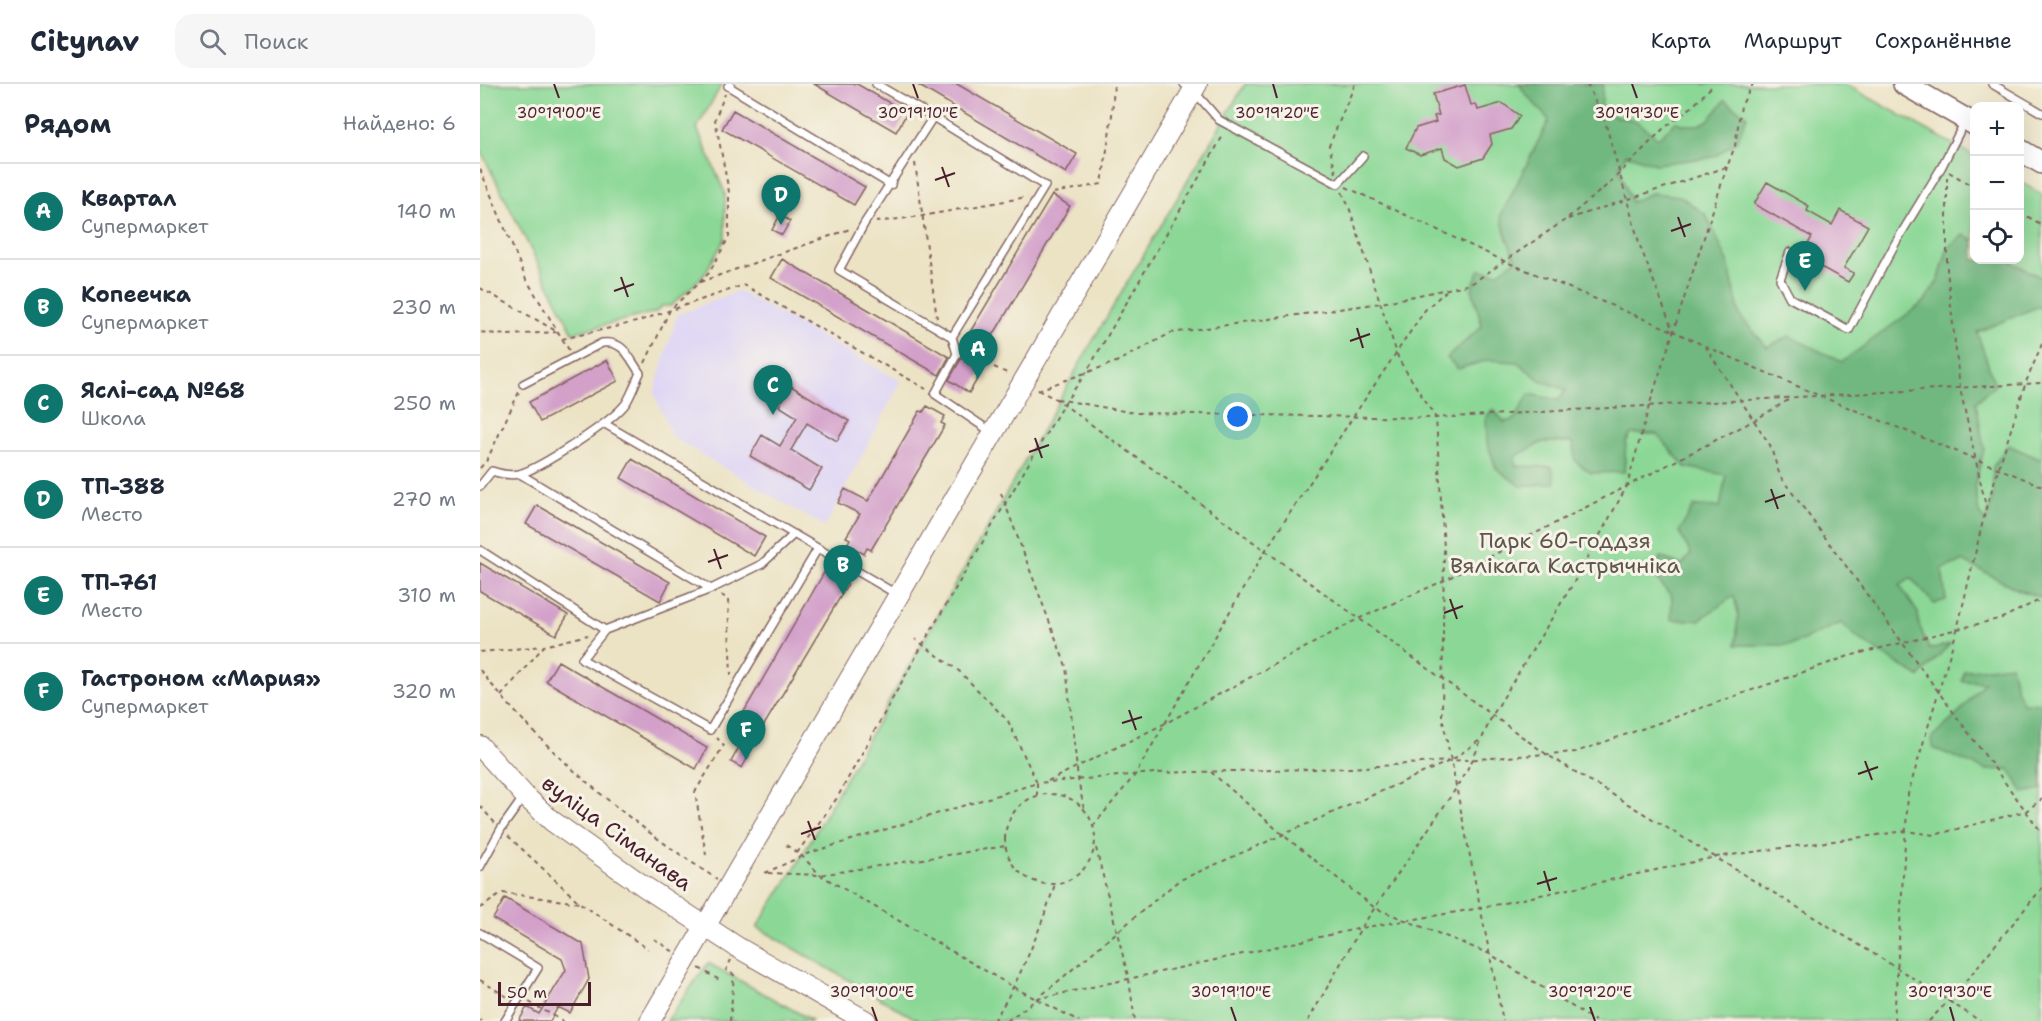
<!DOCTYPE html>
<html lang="ru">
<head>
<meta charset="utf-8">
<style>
  body { margin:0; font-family:"Shantell Sans",sans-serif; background:#f6f6f7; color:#1f2937 }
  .controls { position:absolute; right:18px; top:18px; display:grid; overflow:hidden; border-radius:12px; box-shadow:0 6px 24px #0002 }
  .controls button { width:54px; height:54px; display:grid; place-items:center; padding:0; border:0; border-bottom:2px solid #e0e1e3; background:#fff; color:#1f2937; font:30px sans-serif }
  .scale { position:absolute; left:18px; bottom:15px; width:93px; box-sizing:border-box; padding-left:6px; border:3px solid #4a1f2b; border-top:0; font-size:16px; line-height:21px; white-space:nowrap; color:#4a1f2b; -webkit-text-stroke:4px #f7f3e8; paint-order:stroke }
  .you { position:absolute; left:758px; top:333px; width:21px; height:21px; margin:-15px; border:4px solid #fff; border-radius:50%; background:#1a73e8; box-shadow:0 0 0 9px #1a73e833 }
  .badge { display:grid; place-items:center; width:39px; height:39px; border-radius:50%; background:#0f766e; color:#fff; font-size:20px; font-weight:700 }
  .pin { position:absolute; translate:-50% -50px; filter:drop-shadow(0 2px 3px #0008) }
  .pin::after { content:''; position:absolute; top:32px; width:21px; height:18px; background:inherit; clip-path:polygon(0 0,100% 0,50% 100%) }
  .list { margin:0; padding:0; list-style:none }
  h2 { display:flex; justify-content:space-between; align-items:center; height:78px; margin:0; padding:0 24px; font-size:26px }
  h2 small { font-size:20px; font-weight:400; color:#747a83 }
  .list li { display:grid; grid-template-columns:39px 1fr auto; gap:18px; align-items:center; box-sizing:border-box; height:96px; padding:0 24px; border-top:2px solid #e0e1e3 }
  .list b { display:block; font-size:22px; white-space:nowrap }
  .list p { margin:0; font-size:20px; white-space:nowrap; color:#747a83 }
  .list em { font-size:20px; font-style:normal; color:#747a83 }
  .icon { flex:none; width:33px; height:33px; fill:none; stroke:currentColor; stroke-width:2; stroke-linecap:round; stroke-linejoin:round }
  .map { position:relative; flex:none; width:1562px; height:937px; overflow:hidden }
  header { display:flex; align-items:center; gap:36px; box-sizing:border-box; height:84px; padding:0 30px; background:#fff; border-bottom:2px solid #e0e1e3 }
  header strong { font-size:28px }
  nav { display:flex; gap:33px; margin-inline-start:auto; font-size:21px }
  .search { width:420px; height:54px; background:#f6f6f7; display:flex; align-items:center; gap:15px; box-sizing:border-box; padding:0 21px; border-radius:18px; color:#747a83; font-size:22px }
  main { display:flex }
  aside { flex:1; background:#fff }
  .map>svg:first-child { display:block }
</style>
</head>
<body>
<header>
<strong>Citynav</strong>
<div class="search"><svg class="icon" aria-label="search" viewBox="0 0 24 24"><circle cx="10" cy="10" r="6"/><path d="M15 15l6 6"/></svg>Поиск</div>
<nav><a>Карта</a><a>Маршрут</a><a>Сохранённые</a></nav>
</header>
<main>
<aside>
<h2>Рядом<small>Найдено: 6</small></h2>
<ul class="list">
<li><span class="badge">A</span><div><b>Квартал</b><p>Супермаркет</p></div><em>140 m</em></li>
<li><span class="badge">B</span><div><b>Копеечка</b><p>Супермаркет</p></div><em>230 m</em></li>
<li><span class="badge">C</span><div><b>Яслі-сад №68</b><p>Школа</p></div><em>250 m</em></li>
<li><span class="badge">D</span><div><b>ТП-388</b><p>Место</p></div><em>270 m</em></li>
<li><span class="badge">E</span><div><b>ТП-761</b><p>Место</p></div><em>310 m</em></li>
<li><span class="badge">F</span><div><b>Гастроном «Мария»</b><p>Супермаркет</p></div><em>320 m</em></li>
</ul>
</aside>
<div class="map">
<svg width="1562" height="937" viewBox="0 0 1562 937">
  <rect width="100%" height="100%" fill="#f7f3e8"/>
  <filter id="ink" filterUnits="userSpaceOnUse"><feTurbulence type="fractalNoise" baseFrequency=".0167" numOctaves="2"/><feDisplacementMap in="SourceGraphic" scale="12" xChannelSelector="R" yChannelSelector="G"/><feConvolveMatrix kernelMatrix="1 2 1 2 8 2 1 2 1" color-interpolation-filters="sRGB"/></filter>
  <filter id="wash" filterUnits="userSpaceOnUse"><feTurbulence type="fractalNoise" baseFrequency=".008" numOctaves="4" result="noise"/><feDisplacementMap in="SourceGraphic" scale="24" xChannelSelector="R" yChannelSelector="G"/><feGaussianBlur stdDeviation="1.35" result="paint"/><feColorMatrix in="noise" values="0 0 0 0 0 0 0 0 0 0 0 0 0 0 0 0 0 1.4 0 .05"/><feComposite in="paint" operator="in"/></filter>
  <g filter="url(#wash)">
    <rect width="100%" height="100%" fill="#ece3c5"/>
    <path fill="#ded5f5" d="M258,207L421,297L345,443L193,354L174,309L197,231Z"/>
    <path fill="#8bd896" stroke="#6a7c60" stroke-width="1.5" d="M0,0H242L217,44L245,109V155L224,191L191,222H182L176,228L93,249L0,65Z
      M765,0H1365L1494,72V176H1540V98L1562,110V937H439L277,843L315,784L612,258Z
      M228,879L333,937H187Z"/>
    <path fill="#70b87f" stroke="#5d6c55" stroke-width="1.5" d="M1039,0H1123L1121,29L1156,37L1178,54L1196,38C1225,47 1228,37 1245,16L1267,32L1256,58L1234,73L1175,80L1146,70L1139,84L1151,118L1171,109L1200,112L1226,131L1248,178L1260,232L1287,263L1309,252L1362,278L1444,218L1459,195L1468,163L1484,151L1494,157V176H1528L1562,194V224L1557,223L1497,248L1515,301L1496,318L1504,365L1495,401L1499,429L1506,438L1513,411V383L1528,361L1562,376V514L1539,506L1483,477L1462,485L1466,516L1454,520L1431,494L1420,502L1438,529L1439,541L1449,565L1470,560L1439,593L1380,556L1361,539L1312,561H1256L1258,529L1254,512L1219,536H1191L1192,513L1175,493L1180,473L1202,481L1211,470L1199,448L1214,422L1240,423L1246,391L1205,383L1177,350H1151L1146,358L1144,388L1111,389L1095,377L1093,358H1063L1034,373L1036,382L1072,383L1075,399L1040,402L1016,384L1007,358L1006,333L1013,325L1024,338L1034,336L1049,310L1078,316L1086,306L1060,296L1037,278L1008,276L978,285L967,274L1002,242L992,204L999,186L1017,189L1036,176L1026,152L1021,131L1069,36L1045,9Z
      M1531,581L1537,607L1543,619L1562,620V705L1543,709L1529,685L1506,686L1453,664L1452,654L1480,628L1504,598L1482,597L1484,587Z"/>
    <g id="blocks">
      <path fill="#d3a0ca" d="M334,0H377L427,29L416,48Z
        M436,0H477L597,70L586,89Z
        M985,1L991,21L996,20L998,26L1022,19L1040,32L1031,45L1010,51L1012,60L1003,74L979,82L965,74L962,64L940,71L926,64L936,44L956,38L954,32L959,31L953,10Z
        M253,26L385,103L374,121L242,45Z
        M1287,98L1329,122L1327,127L1352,141L1360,126L1388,142L1364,184L1374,189L1368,198L1321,172L1332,153L1274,120Z
        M572,111L590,122L499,275L507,279L489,309L469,296L489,261L484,258Z
        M300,131L310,137L302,151L292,146Z
        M302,175L469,273L459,291L291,194Z
        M127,276L138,297L60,338L49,318Z
        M311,302L369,337L357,357L327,339L311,366L342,385L329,406L270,372L282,351L300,362L317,333L299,322Z
        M447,322L465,332L461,339L465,341L391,466L387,464L384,470L376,465L374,469L365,464L370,455L366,453L380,430L358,419L365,405L388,417L440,327L443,328Z
        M152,375L285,453L274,472L141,394Z
        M57,421L190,498L180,517L46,440Z
        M0,479L88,531L76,551L0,507Z
        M345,487L368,500L268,668L269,671L262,684L251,678L265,652L254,645Z
        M78,577L227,664L216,685L66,597Z
        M25,814L103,860L109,895L90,929L78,923L70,937H39L47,923L59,930L86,886L82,875L13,835Z"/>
    </g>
  </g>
  <g filter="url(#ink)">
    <use href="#blocks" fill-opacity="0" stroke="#836461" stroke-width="1.5"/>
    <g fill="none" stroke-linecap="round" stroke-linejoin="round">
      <g stroke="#836461" stroke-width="10">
        <path id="service" d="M250,0L248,2L411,101
          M396,0L453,33
          M704,0L713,6L739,36L858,100L883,72
          M1512,0L1562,29
          M453,33L565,102L472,253L359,186L384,140Z
          M1310,168L1300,195L1310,214L1369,246L1416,158L1461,84L1484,39
          M472,253L477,270L455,310L513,349
          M125,340L418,511
          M40,390L231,505L282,480L313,451
          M0,402L12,387C21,390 29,392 39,390C59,385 135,336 146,319C152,310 155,299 160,289C149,274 144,256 122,259L43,300
          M0,466L125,546L231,505
          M125,546L102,575L230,646L337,466
          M0,783L21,745L43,714
          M0,849L58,884L25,937"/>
      </g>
      <g stroke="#836461" stroke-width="22">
        <path id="secondary" d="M0,662L45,712L72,737L165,803L257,863L386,937
          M170,937L717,0"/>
      </g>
      <g stroke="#836461" stroke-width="24">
        <path id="primary" d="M1424,0L1494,40
          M1540,66L1562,79"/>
      </g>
      <path stroke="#836461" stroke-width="2" stroke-dasharray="4.5 4.5" stroke-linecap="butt" d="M1107,0L1126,41L1160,162L1193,247L1225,262L1290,361L1300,392L1562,749
        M435,79L457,234
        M0,85L46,195L89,266
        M1469,88L1494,103
        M856,89L849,62L875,0
        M1467,93V186L1480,304L1506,423
        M866,103L1024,177L1193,247
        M862,108L869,123L919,276L956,334L964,465L962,632L1023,937
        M573,109L622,100L632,31L634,0
        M1540,128L1562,141
        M1088,135L1247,83L1255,62L1261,22L1273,0
        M396,138L442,132L547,113
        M220,198L370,145
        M0,204L78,248L27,251L0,248
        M82,255L156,238L264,201L446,305
        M1225,262L1340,312L1562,402
        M165,279L190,226L229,189L249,153V108L235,35L245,10
        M514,283L529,290
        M558,306L576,315L1066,670L1417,884L1500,937
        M558,306L636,278L691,249L901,219L991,200L1085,136L1131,98L1183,45L1213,22L1234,0
        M577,315L655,329L956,334L1562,299
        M0,384L7,376L39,308
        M521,409L586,582L598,695L604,725
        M241,511L248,515L251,591
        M0,568L64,562
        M0,586C65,669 148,738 237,795
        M21,612L64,562L108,551
        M731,688L803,751L895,824L1010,870L1115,937
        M568,697L686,639L878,535L963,497L1147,402L1273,337L1310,315
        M525 755a45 45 0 1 1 90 0a45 45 0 1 1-90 0Z
        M557,712V699L675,689L871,684L1096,668L1369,572L1522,534L1562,515
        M0,722L15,739
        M613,742L655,691L785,467L873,333L945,226L966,207
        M28,752L100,819L168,865
        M306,761L322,772L340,791L535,904L599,937
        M616,764L649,896L655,937
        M317,769L357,714L443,560L583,321L606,289L744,50
        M226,771L215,708L244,661L237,654
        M285,789L329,769L557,699L528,637L479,587L435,555
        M288,789L340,791L526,762
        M0,824L23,809L100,819
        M174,855L194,868
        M219,884L241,897
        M0,896L29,914
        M557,915L881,844L1001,824L1236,773L1426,747L1454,751L1546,727L1562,715
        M49,918L83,937
        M0,936L1,937
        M250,937L254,891L246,886L251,876
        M514,937C541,893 559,849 575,800
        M527,937L557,915L698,797L972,676L1000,656
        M828,937L881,844L977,703L993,675L1012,632L1094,498L1147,402L1169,322L1247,83
        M1414,937L1428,710L1477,546L1506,424L1546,298L1562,260
        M1449,937L1475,910L1562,804"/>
      <use href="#service" stroke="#fff" stroke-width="7"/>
      <use href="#secondary" stroke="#fff" stroke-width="20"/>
      <use href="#primary" stroke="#fff" stroke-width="21"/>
    </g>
  </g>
  <path fill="none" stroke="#4a1f2b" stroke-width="2" d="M74,0L79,14M433,0L438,14M793,0L797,14M1152,0L1157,14M462,83L469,103M455,96L475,89M1198,133L1205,153M1191,147L1211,140M141,193L148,213M134,207L154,200M877,244L883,264M870,257L890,250M555,354L562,374M549,368L569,361M1291,405L1298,425M1285,418L1305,411M234,465L241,485M228,478L248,471M970,515L977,535M964,529L983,522M649,626L656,646M642,639L662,633M1385,677L1392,696M1378,690L1398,683M328,737L335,756M321,750L341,743M1064,787L1070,807M1057,800L1077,794M392,923L397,937M751,923L756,937M1110,923L1115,937M1470,923L1474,937"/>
  <g text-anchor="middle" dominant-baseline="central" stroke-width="6" stroke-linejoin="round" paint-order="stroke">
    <g font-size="22" fill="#5e564b" stroke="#f7f3e8">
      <text x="1085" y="456">Парк 60-годдзя<tspan x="1085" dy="25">Вялікага Кастрычніка</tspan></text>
    </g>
    <g font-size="22" fill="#4a1f2b" stroke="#f7f3e8">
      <text transform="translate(137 749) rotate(36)">вуліца Сіманава</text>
    </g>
  </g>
  <g font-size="15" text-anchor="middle" fill="#4a1f2b" stroke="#f7f3e8" stroke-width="6" stroke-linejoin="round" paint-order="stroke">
    <text x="79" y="34">30°19'00"E</text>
    <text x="438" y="34">30°19'10"E</text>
    <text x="797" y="34">30°19'20"E</text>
    <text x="1157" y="34">30°19'30"E</text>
    <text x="392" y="913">30°19'00"E</text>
    <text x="751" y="913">30°19'10"E</text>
    <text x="1110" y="913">30°19'20"E</text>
    <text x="1470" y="913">30°19'30"E</text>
  </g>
</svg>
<div class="controls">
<button>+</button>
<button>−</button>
<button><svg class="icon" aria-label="locate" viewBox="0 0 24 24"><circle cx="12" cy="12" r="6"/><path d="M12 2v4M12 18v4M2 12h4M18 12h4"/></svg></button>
</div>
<div class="scale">50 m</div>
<div class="you"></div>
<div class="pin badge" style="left:498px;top:295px">A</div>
<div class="pin badge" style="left:363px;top:511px">B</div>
<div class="pin badge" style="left:293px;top:331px">C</div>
<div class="pin badge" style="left:301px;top:141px">D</div>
<div class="pin badge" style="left:1325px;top:207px">E</div>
<div class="pin badge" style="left:266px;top:676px">F</div>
</div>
</main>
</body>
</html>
